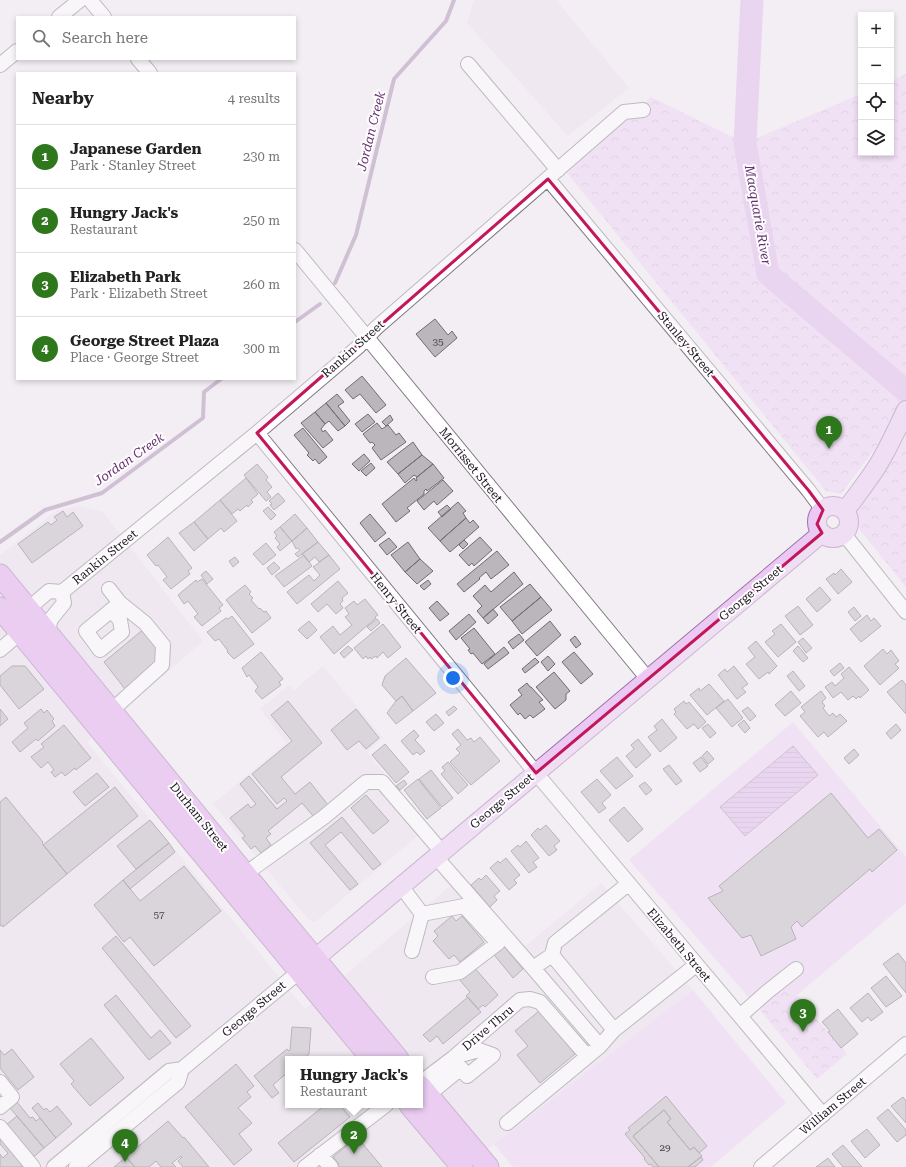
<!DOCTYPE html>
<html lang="en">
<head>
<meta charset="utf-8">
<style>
  body { margin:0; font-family:"Roboto Serif",serif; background:#f2f2f2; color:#222 }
  .controls { position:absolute; right:12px; top:12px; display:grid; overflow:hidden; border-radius:0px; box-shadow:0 2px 6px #0003 }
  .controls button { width:36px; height:36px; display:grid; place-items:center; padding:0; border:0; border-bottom:1px solid #e0e0e0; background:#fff; color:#222; font:20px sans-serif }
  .you { position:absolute; left:453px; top:678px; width:14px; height:14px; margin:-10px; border:3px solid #fff; border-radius:50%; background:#1a73e8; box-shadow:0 0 0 6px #1a73e833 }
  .badge { display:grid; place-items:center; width:26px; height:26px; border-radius:50%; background:#2e771c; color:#fff; font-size:13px; font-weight:700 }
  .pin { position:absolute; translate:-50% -33px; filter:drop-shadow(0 1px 2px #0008) }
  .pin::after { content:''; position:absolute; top:21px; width:14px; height:12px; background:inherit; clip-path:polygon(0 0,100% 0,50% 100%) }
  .popup { position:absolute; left:285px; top:1056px; width:138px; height:52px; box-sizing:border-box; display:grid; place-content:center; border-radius:0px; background:#fff; filter:drop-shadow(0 1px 3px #0005); font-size:13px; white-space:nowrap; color:#767676 }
  .popup b { font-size:15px; color:#222 }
  .popup::after { content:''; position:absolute; left:50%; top:100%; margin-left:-8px; border:8px solid transparent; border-top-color:#fff }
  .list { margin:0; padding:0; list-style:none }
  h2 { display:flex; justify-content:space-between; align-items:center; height:52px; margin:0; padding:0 16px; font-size:17px }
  h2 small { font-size:13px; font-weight:400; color:#767676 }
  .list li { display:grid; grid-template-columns:26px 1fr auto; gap:12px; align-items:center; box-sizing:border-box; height:64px; padding:0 16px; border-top:1px solid #e0e0e0 }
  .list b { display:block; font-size:15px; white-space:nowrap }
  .list p { margin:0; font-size:13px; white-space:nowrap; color:#767676 }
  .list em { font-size:13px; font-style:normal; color:#767676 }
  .icon { flex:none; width:22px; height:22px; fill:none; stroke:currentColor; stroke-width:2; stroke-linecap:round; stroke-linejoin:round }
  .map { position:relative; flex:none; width:906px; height:1167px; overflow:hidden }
  .search { position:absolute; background:#fff; box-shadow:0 2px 6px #0003; left:16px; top:16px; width:280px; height:44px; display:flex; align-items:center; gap:10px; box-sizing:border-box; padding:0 14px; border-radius:0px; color:#767676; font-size:15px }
  .panel { position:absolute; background:#fff; box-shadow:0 2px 6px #0003; left:16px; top:72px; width:280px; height:308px; border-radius:0px }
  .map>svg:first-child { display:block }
</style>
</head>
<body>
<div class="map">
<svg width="906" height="1167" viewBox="0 0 906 1167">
  <defs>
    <pattern id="park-crowns" width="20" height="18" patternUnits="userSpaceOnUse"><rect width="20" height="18" fill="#eed0f4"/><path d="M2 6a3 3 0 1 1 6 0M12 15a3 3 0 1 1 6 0" fill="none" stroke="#ccb2d1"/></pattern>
    <pattern id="water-rules" width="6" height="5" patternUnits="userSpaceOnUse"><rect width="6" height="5" fill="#e1b7ea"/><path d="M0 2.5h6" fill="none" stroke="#c09dc8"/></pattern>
  </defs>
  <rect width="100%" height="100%" fill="#f3eef4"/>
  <path fill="#eadfec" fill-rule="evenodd" d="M474,0H556L629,88L568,136L467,23Z
    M79,506L103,512L203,641L87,742L305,1009L463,875L522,949L601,883L693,990L494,1144L469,1167H0V555L56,511ZM288,1059H420V1105H288Z
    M323,666L383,738L367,752L428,827L315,922L308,919L213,804L286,743L260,709L289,685L294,690Z"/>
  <path fill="url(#park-crowns)" d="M906,74V391L885,435L841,494L826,491L567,173L651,97L745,143L861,94V153H891V81Z
    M906,434V587L852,520L857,519L856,510L902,442Z
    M788,985L847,1054L817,1079L759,1009Z"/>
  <path fill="#eed0f4" d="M793,722L906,857V903L797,995L788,985L759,1009L629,860Z
    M693,990L786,1103L711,1167H513L494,1144Z"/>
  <path fill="url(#water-rules)" stroke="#a688ac" d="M793,746L818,775L745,836L720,807Z"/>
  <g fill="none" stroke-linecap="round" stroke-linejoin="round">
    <path stroke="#a688ac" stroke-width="4" d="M335,283L356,235L394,79L446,21L454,0
      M295,322L320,304
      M0,542L45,510L102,493L203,418L204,392L221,379"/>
    <path stroke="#e1b7ea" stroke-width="23" d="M752,0L745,143L768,274L906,391"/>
  </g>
  <path fill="#bbb6bc" stroke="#706c71" d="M435,319L448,335L452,331L457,338L435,357L416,334Z
    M362,376L386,405L376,413L360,394L353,399L345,390Z
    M337,394L344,402L338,406L350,421L345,426L326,403Z
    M326,403L345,426L338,431L329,421L325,424L315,412Z
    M315,412L325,424L321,429L323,432L325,430L333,440L323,448L301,423Z
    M368,414L375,422L362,432L355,424Z
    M390,415L393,420L386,426L382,422Z
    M377,423L382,429L388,425L396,435L399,433L406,442L381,460L372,448L375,445L372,442L370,443L363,434Z
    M303,428L327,457L319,464L315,459L313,461L307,455L309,453L294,435Z
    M413,442L422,455L398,474L387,462Z
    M364,454L370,461L359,471L352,464Z
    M422,455L433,464L417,477L414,475L405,483L398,474Z
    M371,463L375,468L366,476L361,471Z
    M257,464L268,477L266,480L272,487L267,492L271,497L266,501L244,475Z
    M433,464L444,478L427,491L426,489L424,491V494L407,508L410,511L396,522L382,504L414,478L416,481L417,480L416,478Z
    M246,478L258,494L251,500L253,502L248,507L247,505L240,511L238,509L232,514L220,500Z
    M443,480L453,491L437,505L434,501L424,510L417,501Z
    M278,493L285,501L274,510L270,505L272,504L269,501Z
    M220,500L237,521L224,532L221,528L208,539L194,522Z
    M458,502L466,511L463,513L466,518L440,541L428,528Z
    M447,505L451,509L442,517L438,512Z
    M268,507L276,515L271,520L263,511Z
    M63,511L67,517L73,512L83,526L32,563L18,544L48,522L51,525L57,520L54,517Z
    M295,514L307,528L292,541L280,527Z
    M370,514L386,533L375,542L360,523Z
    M466,518L470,523L473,520L479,527L450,552L440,541Z
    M194,522L208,539L194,551L179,533Z
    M280,527L292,541L280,551L277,547L280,544L275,538L277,536L274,532Z
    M307,528L318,542L298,557L295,554L300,550L298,548L296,549L292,541Z
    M168,537L192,568L188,571L190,574L171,589L163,580L167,577L158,565L156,566L147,555Z
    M480,537L492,550L474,566L472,563L469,566L459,555Z
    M389,538L397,547L387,555L379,545Z
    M464,540L468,544L463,549L459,545Z
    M318,542L329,555L319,562L315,557L309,562L302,554Z
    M408,542L420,559L405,572L391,555Z
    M266,543L276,555L263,565L253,554Z
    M497,551L509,565L491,579L486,572L479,578L480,579L464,592L457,584Z
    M304,555L312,566L284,587L275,576Z
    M329,555L340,569L297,604L287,592L309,575L314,581L320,575L313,567Z
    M235,557L239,562L233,567L229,561Z
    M420,559L433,571L417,584L405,572Z
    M274,562L280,568L272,575L267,568Z
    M841,569L852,582L838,594L826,579L834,573L835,575Z
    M206,571L213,579L207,584L201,575Z
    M514,572L523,584L483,618L477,611L482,606L473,596L485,585L491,592Z
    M202,579L223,605L219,608L221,611L202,626L194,617L198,614L188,601L184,604L178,595L196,580L197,582Z
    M428,580L431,584L424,590L420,586Z
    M338,581L348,593L342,598L343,601L340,604L343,608L336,614L327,604L318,612L311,604Z
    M530,584L541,597L512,621L500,607Z
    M245,585L251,592L249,594L253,598L251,600L259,609L260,608L264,612L266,611L271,618L252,633L226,600Z
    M820,587L831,600L817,612L806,599Z
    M541,597L552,610L522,634L512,621Z
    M365,599L378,615L375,617L376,618L334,654L320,637L333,626L340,635L352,625L345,617L349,614L345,608L354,601L357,605Z
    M437,601L449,614L440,621L429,608Z
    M798,606L813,625L800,635L785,616Z
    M854,607L861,616L855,621L848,612Z
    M493,609L498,615L488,624L483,618Z
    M469,614L476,622L456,640L449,631Z
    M867,615L871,621L874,618L881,626L861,642L850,629Z
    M232,616L254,644L234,659L227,652L228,651L219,639L215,641L207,632L226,618L228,619Z
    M377,619L380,623L371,631L367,627Z
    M309,621L317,630L307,639L298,630Z
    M550,621L561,635L537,656L525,642Z
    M383,624L401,647L388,658L383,652L377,658L376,656L371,659L370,657L368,659L366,656L363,659L354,648Z
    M781,624L796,642L778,657L765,642L775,634L772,631Z
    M145,628L160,646L158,663L125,689L104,662Z
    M474,628L495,654L482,664L473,653L471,654L468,650L470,649L461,638Z
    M519,634L524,640L513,649L508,642Z
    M575,636L581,644L576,648L570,640Z
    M803,638L812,648L806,653L798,642Z
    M756,641L777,666L769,674L768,672L759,679L746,664L755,657L748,648Z
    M348,646L353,650L344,658L340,653Z
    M798,646L808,658L803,662L793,651Z
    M504,647L509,653L488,669L484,664Z
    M883,649L887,654L891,650L899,661L895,664L899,668L880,685L864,666Z
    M261,652L283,679L279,682L281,685L262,699L255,691L258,687L249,675L247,677L242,668Z
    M574,652L593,674L581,684L562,662Z
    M548,656L555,664L548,671L541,662Z
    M406,658L436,693L413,711L402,696L396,701L382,685L385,676Z
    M535,658L539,662L525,673L522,669Z
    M840,663L844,668L834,676L830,671Z
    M12,666H25L44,689L19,709L0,685V676Z
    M734,666L748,684L742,688L746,692L737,699L718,675L725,669L727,672Z
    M849,667L869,690L860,698L859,696L856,699L853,696L848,700L841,692L833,698L825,687L832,682L835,686L844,678L841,674Z
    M793,671L805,686L799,691L787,676Z
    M554,672L570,691L566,694V700L555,709L536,687Z
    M902,680L906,685V714L887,692Z
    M527,683L530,687H531L543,700L539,702L545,709L533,718L530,715L525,719L520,713L518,715L510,705L522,695L518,690Z
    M709,684L724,701L707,715L690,695L699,688L700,691Z
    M791,691L801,703L785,716L775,705Z
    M821,691L826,698L822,702L825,706L823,708L829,716L833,713L836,717L840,714L847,721L828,737L824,732L818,737L800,716L805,712L801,707Z
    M402,696L413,711L396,724L387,713L396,701Z
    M728,699L743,718L732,727L716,708Z
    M288,701L322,743L281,777L295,794L310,782L328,805L314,817L302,803L268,831L271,834L266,838L271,845L261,853L255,846L251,849L242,838L245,836L230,818L248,804L251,808L256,804L240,784L249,776L277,809L287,801L284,798L277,804L252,774L292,741L271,715Z
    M684,701L686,704L689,702L706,722L698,729L694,724L687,729L674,714L676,712L674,709Z
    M454,706L457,709L449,716L446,712Z
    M748,707L756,716L750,721L742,711Z
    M0,709L8,719L0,726Z
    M41,709L44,713L47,710L54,719L52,721L55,726L38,741L36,739L20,752L12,742L28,728L24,723Z
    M356,709L379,738L366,749L359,741L347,750L331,730Z
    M436,714L444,723L434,731L426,722Z
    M662,719L677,738L660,752L648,737L657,730L654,726Z
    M744,720L750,728L745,733L738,725Z
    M708,724L716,733L710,738L702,728Z
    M896,724L901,730L891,739L886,733Z
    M64,725L91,758L76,770L75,768L65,776L62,772L55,777L51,772L54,770L48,762L41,768L31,757L44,747L41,744Z
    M458,729L467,740L471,738L474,742L480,737L500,761L471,785L450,762L460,753L456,749L461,745L452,734Z
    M414,730L419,736L415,740L425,751L420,755L417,752L413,755L401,741Z
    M638,739L651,755L636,768L626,756L634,749L631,745Z
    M385,744L409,772L396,783L372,755Z
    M854,749L859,755L849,764L844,758Z
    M707,751L714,759L708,764L702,756Z
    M617,757L633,776L616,789L600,771Z
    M701,757L708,766L700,772L693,763Z
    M448,762L468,785L458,794L441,774L445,771L442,767Z
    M669,765L682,781L676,785L663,769Z
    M431,770L453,798L442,807L419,779Z
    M97,773L109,787L85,806L73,792Z
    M418,779L441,808L427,819L404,790Z
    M597,779L611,795L602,803L606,808L599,813L581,792Z
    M404,780L407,784L400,790L396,786Z
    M645,782L652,790L646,795L639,786Z
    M115,787L138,816L67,874L43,845Z
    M831,793L868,838L879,829L897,850L872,872L870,869L802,927L797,921L791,927L796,939L761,956L751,935L742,938L708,898L723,891L719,886Z
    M366,795L389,821L373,834L351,808Z
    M6,797L43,842L42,843L67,874L3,927L2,925L0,926V802Z
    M624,807L643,829L628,842L609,820Z
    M342,817L381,864L373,870L341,832L325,845L358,884L350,890L310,843Z
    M150,820L169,843L136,869L117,846Z
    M546,825L560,841L554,846L557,850L549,856L531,835L538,828L540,830Z
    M526,841L539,858L533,862L537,867L529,873L511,851L518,845L520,847Z
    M169,843L175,852L130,889L123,880Z
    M506,858L520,875L514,880L517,883L509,890L490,868L498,861L500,863Z
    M184,866L221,911L154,966L130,937L124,942L94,905L123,880L140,901Z
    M486,875L500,891L494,896L497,900L490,907L471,885L479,878L481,880Z
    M452,916L456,921L462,916L484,942L460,962L454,955L449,959L433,941L438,936L434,931Z
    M116,936L191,1026L176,1038L102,948Z
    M501,943L523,969L513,978L491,951Z
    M898,953L906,963V993L883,964Z
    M473,966L498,995L485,1007L483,1005L478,1009L466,996L470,992L458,978Z
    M886,976L902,996L886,1007L871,988Z
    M868,993L883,1012L871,1021L868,1017L862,1022L850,1008Z
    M116,995L151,1038L160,1030L171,1043L149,1060L104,1005Z
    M468,997L481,1012L443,1044L437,1036L430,1042L423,1035Z
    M838,1009L858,1034L841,1048L828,1032L830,1031L822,1022Z
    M539,1011L575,1054L540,1083L517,1055L528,1046L515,1031Z
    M292,1027L311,1028L309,1054L304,1059H288V1072L273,1085L279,1093L272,1098L254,1076L287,1049L289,1051L290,1050Z
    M91,1038L124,1078L90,1106L71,1084L74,1081L60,1064Z
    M12,1049L34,1077L18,1090L0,1068V1050L4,1055Z
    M236,1064L254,1086L247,1092L251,1097L238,1108L252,1123L239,1134L252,1150L234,1165L185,1107Z
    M666,1096L707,1146L699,1153L694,1147L690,1150L667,1122L671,1119L664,1110L633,1136L659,1167H653L651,1164L649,1165L644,1159L645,1158L625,1134L630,1130L628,1128Z
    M903,1097L906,1101V1123L891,1106Z
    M17,1102L30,1118L33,1117L36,1121L40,1118L56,1138L44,1148L10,1108Z
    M38,1103L44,1110L46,1108L50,1112L57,1106L72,1124L56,1138L32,1108Z
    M325,1105H340L350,1117L294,1162L278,1143Z
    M888,1109L906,1130V1135L897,1142L877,1118Z
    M664,1110L671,1119L667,1122L690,1150L694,1147L702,1156L688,1167H659L633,1136Z
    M17,1116L44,1148L31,1159L6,1125Z
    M168,1121L183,1138L184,1137L209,1167H183L178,1161L182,1157L181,1156L172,1163L176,1167H161L156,1161L149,1167H135L126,1157Z
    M867,1129L880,1145L865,1158L851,1141Z
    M0,1131L26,1163L21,1167H0V1154L3,1158L8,1153L0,1144Z
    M357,1137L382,1167H338L337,1166L339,1164L333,1157Z
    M843,1145L862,1167H843L832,1154Z
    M126,1157L135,1167H114Z
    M701,1157L703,1160L695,1167H688Z
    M828,1158L835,1167H816Z"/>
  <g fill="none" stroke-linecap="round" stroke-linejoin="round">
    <g stroke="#7f7b80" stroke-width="16">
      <path id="minor" d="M90,0L104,17
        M59,17L80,0
        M138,59L150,73
        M468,64L558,170
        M0,65L17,51
        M548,179L809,491L823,510
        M295,250L648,679
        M257,433L536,773L823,1115
        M844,534L906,612
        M109,589L120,603L145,623L163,645L162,665L111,711
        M111,610L120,620L122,632L100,650L86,631L120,603
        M47,633L51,619L64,603L62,592
        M0,650L21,632L28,609L49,591L62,592L257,433L358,347L376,328L624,112L643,110
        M436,857L533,968
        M245,874L324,817L366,782H382L442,852
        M401,886L422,914L412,951
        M422,914L464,906L498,943L460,972L433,977
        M552,955L614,1030
        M740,1016L767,992L796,969
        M600,1046L533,968L552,955L555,943L628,884
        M0,1082L12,1097L0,1107
        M420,1083L453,1058L520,1000L530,999L540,1002L587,1056
        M428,1095L461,1068L467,1076L493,1055L479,1050L457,1056
        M507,1123L600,1046L614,1030L696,965
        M0,1127L33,1167
        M320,1155L331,1167
        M54,1167L169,1071L182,1069L300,971
        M76,1167L178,1082L182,1069
        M305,1167L386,1105
        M761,1167L906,1044"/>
    </g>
    <g stroke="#9b74a4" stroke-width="20">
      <path id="major" d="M817 522a16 16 0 1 1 32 0a16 16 0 1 1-32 0Z
        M845,511C856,496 868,481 878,465C889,447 897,429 906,410
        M305,967L822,533"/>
    </g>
    <g stroke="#9b74a4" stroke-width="23">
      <path id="highway" d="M0,575L271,906L398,1059
        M0,608L372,1059
        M420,1086L488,1167
        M410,1105L462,1167"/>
    </g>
    <use href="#minor" stroke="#fff" stroke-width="14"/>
    <use href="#major" stroke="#ecc9f4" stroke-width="18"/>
    <use href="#highway" stroke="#e0a5ed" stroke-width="21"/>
  </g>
  <path d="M0 0H906V1167H0ZM548,179L809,491L823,510L817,524L822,533L536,773L257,433Z" fill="#f3eef4" fill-opacity=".55" fill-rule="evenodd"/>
  <path fill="none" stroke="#c2185b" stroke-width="3" stroke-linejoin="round" d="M548,179L809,491L823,510L817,524L822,533L536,773L257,433Z"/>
  <g text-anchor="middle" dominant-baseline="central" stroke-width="4" stroke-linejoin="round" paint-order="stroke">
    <g font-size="10" fill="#434043">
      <text x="438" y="341">35</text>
      <text x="159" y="914">57</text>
      <text x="665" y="1147">29</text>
    </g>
    <g font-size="12" fill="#1b191b" stroke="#fffdff">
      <text transform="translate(686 344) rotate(50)">Stanley Street</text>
      <text transform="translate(353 349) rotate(-42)">Rankin Street</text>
      <text transform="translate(471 465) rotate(51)">Morrisset Street</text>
      <text transform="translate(105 557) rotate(-39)">Rankin Street</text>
      <text transform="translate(751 593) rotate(-40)">George Street</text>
      <text transform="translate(396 603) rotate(51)">Henry Street</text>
      <text transform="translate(502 801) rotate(-40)">George Street</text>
      <text transform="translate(199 817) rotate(51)">Durham Street</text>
      <text transform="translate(679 945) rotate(50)">Elizabeth Street</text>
      <text transform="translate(254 1009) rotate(-40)">George Street</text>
      <text transform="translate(488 1028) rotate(-40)">Drive Thru</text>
      <text transform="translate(833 1106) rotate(-40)">William Street</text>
    </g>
    <g font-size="13" font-style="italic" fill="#64326f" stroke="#fffdff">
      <text transform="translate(371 131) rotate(-76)">Jordan Creek</text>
      <text transform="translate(758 215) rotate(80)">Macquarie River</text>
      <text transform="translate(129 459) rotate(-35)">Jordan Creek</text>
    </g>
  </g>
</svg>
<div class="controls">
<button>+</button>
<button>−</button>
<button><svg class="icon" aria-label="locate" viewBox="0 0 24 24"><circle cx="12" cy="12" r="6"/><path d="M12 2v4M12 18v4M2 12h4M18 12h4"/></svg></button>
<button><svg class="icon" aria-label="layers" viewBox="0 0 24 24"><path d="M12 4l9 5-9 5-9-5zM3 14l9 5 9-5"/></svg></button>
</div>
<div class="you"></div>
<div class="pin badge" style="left:829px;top:449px">1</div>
<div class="pin badge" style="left:354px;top:1154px">2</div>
<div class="popup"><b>Hungry Jack's</b>Restaurant</div>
<div class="pin badge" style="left:803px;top:1032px">3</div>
<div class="pin badge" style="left:125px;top:1162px">4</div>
<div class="search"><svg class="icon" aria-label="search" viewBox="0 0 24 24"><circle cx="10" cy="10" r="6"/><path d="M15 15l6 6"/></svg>Search here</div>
<section class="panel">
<h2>Nearby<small>4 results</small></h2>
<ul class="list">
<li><span class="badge">1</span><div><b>Japanese Garden</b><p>Park · Stanley Street</p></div><em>230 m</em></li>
<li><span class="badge">2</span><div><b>Hungry Jack's</b><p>Restaurant</p></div><em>250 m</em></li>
<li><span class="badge">3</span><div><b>Elizabeth Park</b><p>Park · Elizabeth Street</p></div><em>260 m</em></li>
<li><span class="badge">4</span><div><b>George Street Plaza</b><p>Place · George Street</p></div><em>300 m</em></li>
</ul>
</section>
</div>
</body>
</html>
